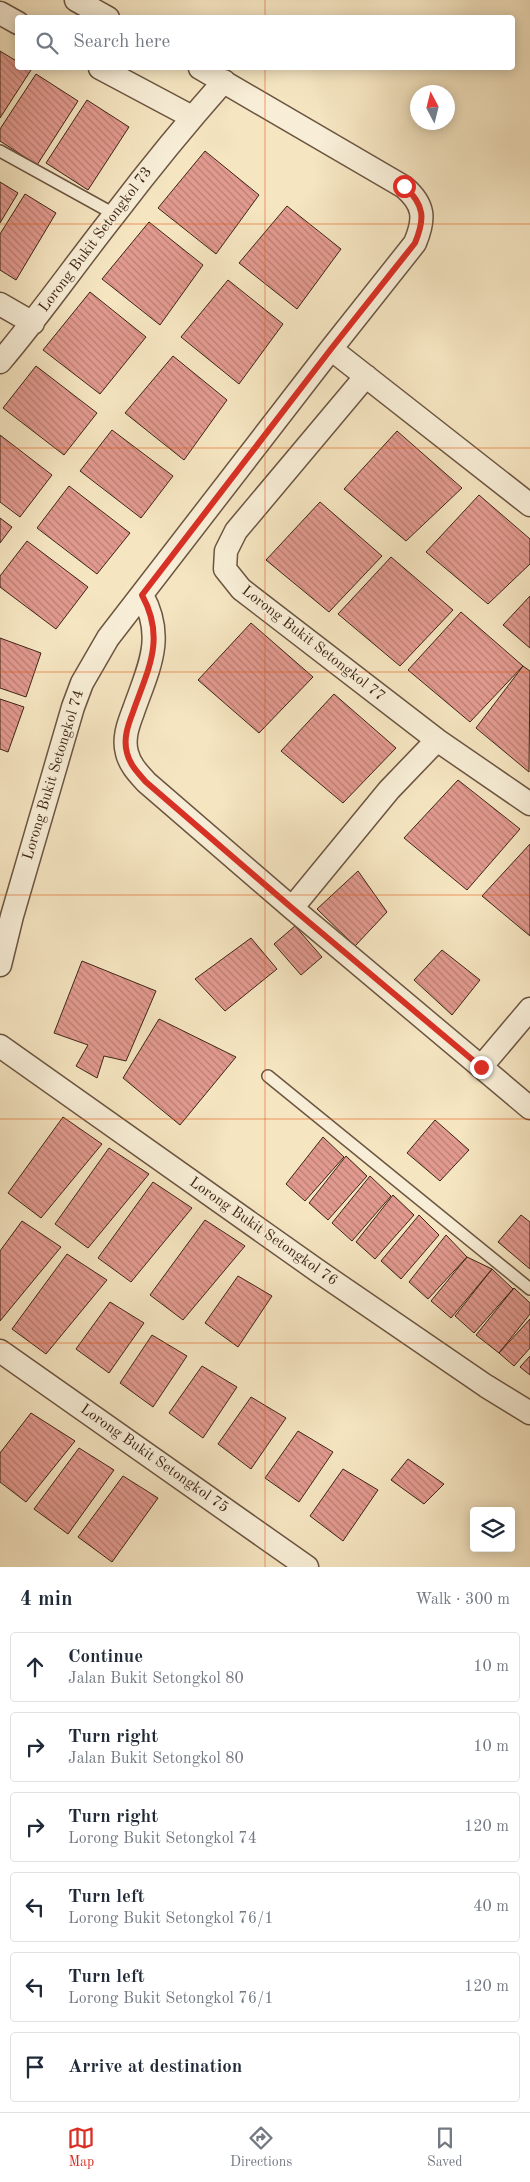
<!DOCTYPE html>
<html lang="en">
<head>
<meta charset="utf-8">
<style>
  body { margin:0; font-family:"Old Standard TT",serif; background:#f6f6f7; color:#1f2937 }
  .controls { position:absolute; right:15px; bottom:15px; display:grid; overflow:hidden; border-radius:5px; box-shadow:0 2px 12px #0003 }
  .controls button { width:45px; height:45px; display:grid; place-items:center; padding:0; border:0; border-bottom:1px solid #e0e1e3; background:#fff; color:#1f2937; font:25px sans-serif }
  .compass { position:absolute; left:410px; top:85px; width:45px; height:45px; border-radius:50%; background:#fff; box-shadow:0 2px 12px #0003; rotate:353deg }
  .stop { position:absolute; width:15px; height:15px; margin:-11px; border:4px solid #d93025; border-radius:50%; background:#fff }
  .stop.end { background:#d93025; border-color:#fff; box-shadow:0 1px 5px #0008 }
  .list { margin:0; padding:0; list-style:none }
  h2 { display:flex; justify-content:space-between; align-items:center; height:65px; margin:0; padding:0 20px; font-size:21px }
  h2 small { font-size:16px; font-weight:400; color:#747a83 }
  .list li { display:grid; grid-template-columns:32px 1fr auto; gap:15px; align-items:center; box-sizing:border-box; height:70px; margin:0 10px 10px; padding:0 10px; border:1px solid #e0e1e3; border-radius:5px }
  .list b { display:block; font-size:19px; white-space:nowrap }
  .list p { margin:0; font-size:16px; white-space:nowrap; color:#747a83 }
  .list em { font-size:16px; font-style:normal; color:#747a83 }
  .icon { flex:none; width:28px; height:28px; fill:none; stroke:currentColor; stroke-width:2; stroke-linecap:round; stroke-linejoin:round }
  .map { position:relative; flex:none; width:530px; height:1567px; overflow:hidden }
  .search { position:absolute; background:#fff; box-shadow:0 2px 12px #0003; left:15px; right:15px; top:15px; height:55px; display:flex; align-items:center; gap:12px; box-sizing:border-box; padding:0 18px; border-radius:5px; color:#747a83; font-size:19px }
  .sheet { height:545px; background:#fff }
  nav { display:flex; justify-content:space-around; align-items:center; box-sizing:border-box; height:70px; border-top:1px solid #e0e1e3; background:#fff; font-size:14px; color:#747a83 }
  nav a { display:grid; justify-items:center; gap:2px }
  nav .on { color:#d93025 }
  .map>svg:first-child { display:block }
</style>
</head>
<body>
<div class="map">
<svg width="530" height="1567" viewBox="0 0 530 1567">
  <defs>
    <pattern id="building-back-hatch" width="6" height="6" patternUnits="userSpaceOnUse" patternTransform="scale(1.25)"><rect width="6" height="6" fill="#e29a8f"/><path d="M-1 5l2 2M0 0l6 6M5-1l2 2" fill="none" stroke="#b97d74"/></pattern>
  </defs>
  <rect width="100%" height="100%" fill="#f5e5c1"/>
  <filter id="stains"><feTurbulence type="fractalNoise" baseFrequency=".004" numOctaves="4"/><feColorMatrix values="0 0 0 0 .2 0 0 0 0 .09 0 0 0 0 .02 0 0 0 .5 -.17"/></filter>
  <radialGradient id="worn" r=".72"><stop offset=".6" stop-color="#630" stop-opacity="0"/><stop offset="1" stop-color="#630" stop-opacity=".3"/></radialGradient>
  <path fill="url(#building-back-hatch)" stroke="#3e2516" d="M0,51L18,62V68H26L31,70L0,118Z
    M36,74L78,101L37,165L0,141V129Z
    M87,100L129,127L88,190L46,163Z
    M205,151L259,195L216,254L158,208Z
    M0,182L18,193L0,223Z
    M25,194L56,213L16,280L0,270V234Z
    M287,206L341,249L297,309L239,263Z
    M149,222L203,265L160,325L102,279Z
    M228,280L283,324L239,384L181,337Z
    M90,292L146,337L100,394L43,350Z
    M173,356L227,400L184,460L125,413Z
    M36,366L97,413L64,455L3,408Z
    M112,430L173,476L141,518L80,471Z
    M397,431L462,488L406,541L344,489Z
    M0,435L52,475L20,517L0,502Z
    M69,486L130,533L97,574L37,528Z
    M479,495L530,539V564L488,604L426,552Z
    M320,502L382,556L329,612L266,560Z
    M0,518L12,527L0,543Z
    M27,541L88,587L56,629L0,587V576Z
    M391,557L453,610L400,666L338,614Z
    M530,596V648L503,625Z
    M461,612L523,666L470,722L408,670Z
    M251,623L313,677L259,733L198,680Z
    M0,638L41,653L26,697L0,688Z
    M523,666L530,671L529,772L476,728Z
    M334,694L396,748L343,803L281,751Z
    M0,699L24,707L8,752L0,749Z
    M458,780L520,829L467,890L404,838Z
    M530,844V936L482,896Z
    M358,871L387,912L355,946L317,909Z
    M295,926L322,957L301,975L274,944Z
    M251,938L277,969L225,1011L195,979Z
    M442,950L480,980L452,1015L414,980Z
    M82,961L156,991L126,1061L104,1056L97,1078L76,1066L88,1045L54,1033Z
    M159,1019L236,1057L180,1125L123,1078Z
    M63,1117L102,1144L41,1218L8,1193Z
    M435,1120L469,1150L440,1181L407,1153Z
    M323,1137L344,1157L305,1201L286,1184Z
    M109,1148L149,1174L88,1248L55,1224Z
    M346,1156L367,1176L328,1220L309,1203Z
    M370,1176L391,1196L352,1241L332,1223Z
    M153,1182L192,1208L131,1282L98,1258Z
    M393,1195L414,1215L375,1259L356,1242Z
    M419,1215L439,1235L401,1279L381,1261Z
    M521,1215L530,1222V1269L498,1242Z
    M205,1220L245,1246L183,1320L150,1295Z
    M22,1221L61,1247L0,1321V1251Z
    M446,1235L467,1257L428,1299L409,1282Z
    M67,1254L107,1280L46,1354L12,1329Z
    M467,1257L492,1269L451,1318L431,1301Z
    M492,1269L513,1289L474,1333L455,1316Z
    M238,1276L272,1296L238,1347L205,1323Z
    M514,1288L530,1303V1314L499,1353L476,1335Z
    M110,1302L144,1323L109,1373L76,1349Z
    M530,1319V1348L514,1366L499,1353Z
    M152,1335L187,1356L153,1407L120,1383Z
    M530,1356V1375L520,1367Z
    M202,1366L237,1387L203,1438L169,1413Z
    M251,1397L286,1418L251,1469L218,1444Z
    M31,1413L75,1441L26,1502L0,1482V1453Z
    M298,1431L333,1452L299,1502L265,1478Z
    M79,1448L114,1470L68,1534L34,1509Z
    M408,1459L444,1484L424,1504L391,1480Z
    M343,1469L378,1490L343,1541L310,1516Z
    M123,1476L158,1498L112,1562L78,1537Z"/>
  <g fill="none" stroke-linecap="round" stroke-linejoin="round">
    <g stroke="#6c5541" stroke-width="14">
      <path id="service" d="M0,151L114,214
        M268,1076L530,1289"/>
    </g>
    <g stroke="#6c5541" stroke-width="25">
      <path id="minor" d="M76,0L108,18
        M0,13L18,23
        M100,68L192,117
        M0,304L33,323
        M331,349L530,505
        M0,362C41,314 76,263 115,214C150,168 186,124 224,81
        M366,376L236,531L226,551L225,569L241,589L437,740L530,804
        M142,595C166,638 148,669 133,712C128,725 123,739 127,753C130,765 138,773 146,782L292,908L530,1108
        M292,908L389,790L437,740
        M0,965L12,916L73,707L82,683L108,638L331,349L415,243C425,219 425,205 404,187L200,68
        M0,1046L318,1271L486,1386L530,1413
        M481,1067L530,1009
        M0,1351L307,1567"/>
    </g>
    <use href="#service" stroke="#f8eed7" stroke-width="11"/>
    <use href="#minor" stroke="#f8eed7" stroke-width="22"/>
  </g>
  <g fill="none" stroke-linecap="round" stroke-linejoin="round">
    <path stroke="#d93025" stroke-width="6" d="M404,186C425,205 425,219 415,243L331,349L142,595C166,639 148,669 133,712C128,725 123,739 127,753C130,765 138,773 146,782L292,908L481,1067"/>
  </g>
  <path fill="none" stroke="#e0560c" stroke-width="1" stroke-opacity="0.55" d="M265,0V18M265,68V1567M0,224H530M0,448H530M0,672H530M0,895H530M0,1119H530M0,1343H530"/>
  <g text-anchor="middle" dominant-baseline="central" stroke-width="4" stroke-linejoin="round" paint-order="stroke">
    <g font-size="15" fill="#3e2516" stroke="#f8eed7">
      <text transform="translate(96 240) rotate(-53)">Lorong Bukit Setongkol 73</text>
      <text transform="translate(313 644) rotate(38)">Lorong Bukit Setongkol 77</text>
      <text transform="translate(54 775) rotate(-73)">Lorong Bukit Setongkol 74</text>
      <text transform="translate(263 1232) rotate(35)">Lorong Bukit Setongkol 76</text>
      <text transform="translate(154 1459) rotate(35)">Lorong Bukit Setongkol 75</text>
    </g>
  </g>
  <rect width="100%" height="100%" filter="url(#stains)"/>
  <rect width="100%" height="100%" fill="url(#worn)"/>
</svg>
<div class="controls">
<button><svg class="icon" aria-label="layers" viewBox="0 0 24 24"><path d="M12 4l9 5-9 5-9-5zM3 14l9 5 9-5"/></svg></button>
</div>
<svg class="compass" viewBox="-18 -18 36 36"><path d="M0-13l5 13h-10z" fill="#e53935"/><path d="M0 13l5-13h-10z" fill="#747a83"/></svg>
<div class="stop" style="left:404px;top:186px"></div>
<div class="stop end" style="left:481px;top:1067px"></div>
<div class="search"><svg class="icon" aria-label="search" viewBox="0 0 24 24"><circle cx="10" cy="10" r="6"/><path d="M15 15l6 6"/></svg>Search here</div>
</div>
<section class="sheet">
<h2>4 min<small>Walk · 300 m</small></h2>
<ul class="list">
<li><svg class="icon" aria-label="ahead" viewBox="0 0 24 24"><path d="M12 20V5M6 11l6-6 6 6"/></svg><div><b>Continue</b><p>Jalan Bukit Setongkol 80</p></div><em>10 m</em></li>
<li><svg class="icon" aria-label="right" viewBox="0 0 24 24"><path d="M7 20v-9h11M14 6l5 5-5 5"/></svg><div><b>Turn right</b><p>Jalan Bukit Setongkol 80</p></div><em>10 m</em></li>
<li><svg class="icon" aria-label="right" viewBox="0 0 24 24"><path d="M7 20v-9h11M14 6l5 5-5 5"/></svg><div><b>Turn right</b><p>Lorong Bukit Setongkol 74</p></div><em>120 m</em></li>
<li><svg class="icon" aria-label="left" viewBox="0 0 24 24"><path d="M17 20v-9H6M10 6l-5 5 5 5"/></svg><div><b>Turn left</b><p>Lorong Bukit Setongkol 76/1</p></div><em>40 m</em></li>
<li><svg class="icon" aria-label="left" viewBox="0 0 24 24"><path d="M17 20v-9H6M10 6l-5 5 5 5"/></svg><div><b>Turn left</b><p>Lorong Bukit Setongkol 76/1</p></div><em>120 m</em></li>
<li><svg class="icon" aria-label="arrive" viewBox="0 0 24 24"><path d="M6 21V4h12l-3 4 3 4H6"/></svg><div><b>Arrive at destination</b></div></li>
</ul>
</section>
<nav>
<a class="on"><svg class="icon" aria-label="map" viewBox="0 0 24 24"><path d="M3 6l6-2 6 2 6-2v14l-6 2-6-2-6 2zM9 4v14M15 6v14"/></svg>Map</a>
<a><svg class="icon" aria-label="directions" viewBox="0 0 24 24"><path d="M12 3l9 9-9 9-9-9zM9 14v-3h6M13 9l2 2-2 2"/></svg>Directions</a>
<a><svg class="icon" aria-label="saved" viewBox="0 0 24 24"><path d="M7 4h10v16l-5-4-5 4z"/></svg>Saved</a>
</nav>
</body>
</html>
